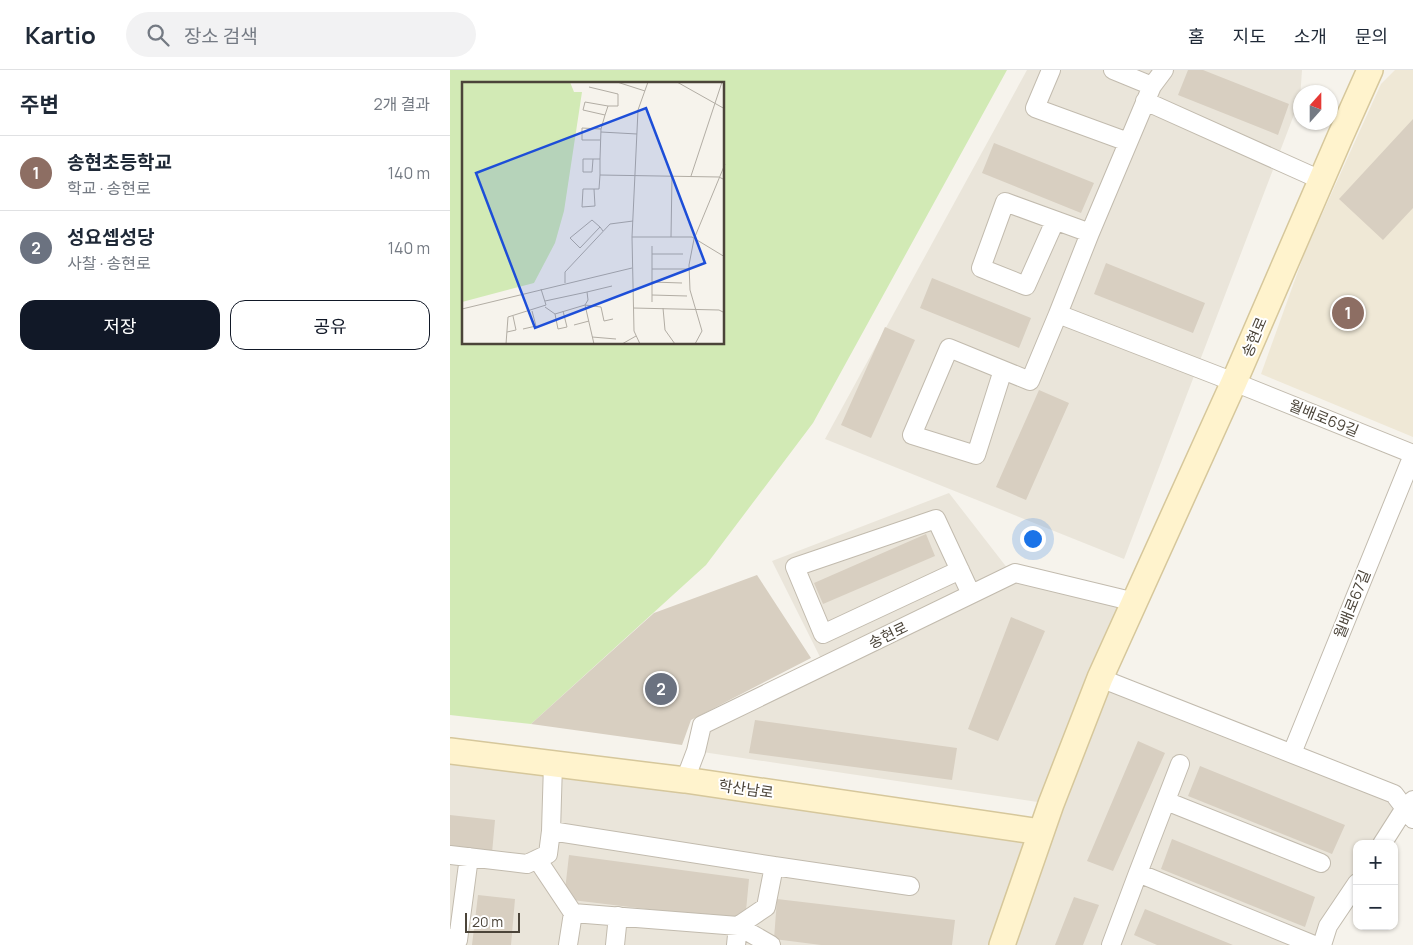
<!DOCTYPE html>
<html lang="ko">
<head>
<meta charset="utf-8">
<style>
  body { margin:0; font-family:Manrope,"Noto Sans KR",sans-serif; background:#f2f2f3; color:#1f2937 }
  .controls { position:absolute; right:15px; bottom:15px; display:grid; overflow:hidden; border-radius:10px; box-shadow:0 1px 4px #0004 }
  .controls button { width:45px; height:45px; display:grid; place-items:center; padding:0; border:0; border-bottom:1px solid #e0e1e3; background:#fff; color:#1f2937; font:25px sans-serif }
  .compass { position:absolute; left:843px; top:15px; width:45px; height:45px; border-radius:50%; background:#fff; box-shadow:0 1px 4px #0004; rotate:21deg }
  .scale { position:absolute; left:15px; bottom:12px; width:55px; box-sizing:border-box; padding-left:5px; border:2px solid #4b4439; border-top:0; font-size:14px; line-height:18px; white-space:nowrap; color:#4b4439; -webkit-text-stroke:4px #fff; paint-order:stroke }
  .you { position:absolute; left:582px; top:468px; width:18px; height:18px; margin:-12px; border:4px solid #fff; border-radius:50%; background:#1a73e8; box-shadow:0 0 0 8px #1a73e833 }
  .badge { display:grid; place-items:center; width:32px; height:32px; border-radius:50%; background:#111827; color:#fff; font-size:16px; font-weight:700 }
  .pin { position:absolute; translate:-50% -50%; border:2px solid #fff; box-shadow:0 1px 5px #0006 }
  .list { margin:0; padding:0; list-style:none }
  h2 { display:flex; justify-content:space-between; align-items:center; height:65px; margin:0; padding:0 20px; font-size:21px }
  h2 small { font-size:16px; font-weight:400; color:#747a83 }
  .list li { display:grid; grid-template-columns:32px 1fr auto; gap:15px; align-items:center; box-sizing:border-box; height:75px; padding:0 20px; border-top:1px solid #e0e1e3 }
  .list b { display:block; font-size:19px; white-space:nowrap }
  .list p { margin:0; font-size:16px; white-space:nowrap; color:#747a83 }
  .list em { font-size:16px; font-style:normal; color:#747a83 }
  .actions { display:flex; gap:10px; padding:15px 20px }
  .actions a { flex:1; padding:11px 0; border:1px solid #111827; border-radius:15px; text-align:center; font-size:18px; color:#111827 }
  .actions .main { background:#111827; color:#fff }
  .icon { flex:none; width:28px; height:28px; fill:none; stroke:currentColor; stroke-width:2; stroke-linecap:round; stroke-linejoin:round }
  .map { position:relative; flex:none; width:963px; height:875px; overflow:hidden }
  header { display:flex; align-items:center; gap:30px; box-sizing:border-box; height:70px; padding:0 25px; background:#fff; border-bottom:1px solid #e0e1e3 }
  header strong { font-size:24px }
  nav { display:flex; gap:28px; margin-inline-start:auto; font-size:18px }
  .search { width:350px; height:45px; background:#f2f2f3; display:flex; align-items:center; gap:12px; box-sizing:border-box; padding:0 18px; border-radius:28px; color:#747a83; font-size:19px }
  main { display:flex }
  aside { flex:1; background:#fff }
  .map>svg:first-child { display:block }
</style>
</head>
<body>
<header>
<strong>Kartio</strong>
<div class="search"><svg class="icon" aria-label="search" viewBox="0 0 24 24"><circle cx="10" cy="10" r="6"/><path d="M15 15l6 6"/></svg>장소 검색</div>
<nav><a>홈</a><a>지도</a><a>소개</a><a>문의</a></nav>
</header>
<main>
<aside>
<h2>주변<small>2개 결과</small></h2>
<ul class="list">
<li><span class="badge" style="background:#8d6e63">1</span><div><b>송현초등학교</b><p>학교 · 송현로</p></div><em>140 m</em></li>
<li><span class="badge" style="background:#6b7280">2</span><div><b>성요셉성당</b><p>사찰 · 송현로</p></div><em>140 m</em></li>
</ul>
<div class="actions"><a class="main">저장</a><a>공유</a></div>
</aside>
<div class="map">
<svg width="963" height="875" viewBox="0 0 963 875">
  <rect width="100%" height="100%" fill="#f6f3ec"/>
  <path fill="#eae5da" d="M577,0H852L850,29L674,489L375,369Z
    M499,423L558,499L371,589L322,491Z
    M565,503L685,532L653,608L842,683L955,738L932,774H907V813L872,875H554L601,734L246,681L258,652Z
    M0,693L583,753L546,875H0Z"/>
  <path fill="#efe8d6" d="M945,0H963V367L811,304L855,182L931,14Z"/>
  <path fill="#d2eab5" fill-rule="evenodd" d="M0,0H557L363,353L256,495L81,654L0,645ZM14,14H274V274H14Z"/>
  <path fill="#d8cfc1" d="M738,0H753L839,34L828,65L728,25Z
    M963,49V138L933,170L889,129Z
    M544,73L644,113L631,143L532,103Z
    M656,193L755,233L743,263L644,224Z
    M482,208L581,248L569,278L470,238Z
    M435,257L465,270L421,368L391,355Z
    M589,320L619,333L576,430L546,417Z
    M476,464L485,486L373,534L364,513Z
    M307,505L361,588L241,650L232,675L81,654L204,543Z
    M561,547L595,561L548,671L518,659Z
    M305,650L507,678L502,710L299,683Z
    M688,671L715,683L663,801L637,791Z
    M750,696L895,755L882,784L738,726Z
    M0,745L45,750L42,783L0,778Z
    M722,769L865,827L855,857L711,799Z
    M119,785L299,809L295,851L114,829Z
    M28,825L65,829L61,875H22Z
    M624,827L649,835L633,875H605Z
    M327,829L505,850L502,875H371L324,869Z
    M695,839L783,875H707L684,865Z"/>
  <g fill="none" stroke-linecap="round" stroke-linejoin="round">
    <g stroke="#c2bbae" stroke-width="20">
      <path id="minor" d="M601,0L585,38L678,72
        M702,16L714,0
        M695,31L871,110
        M605,151L576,216L531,198L555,132L640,163L608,244
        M640,163L702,16L663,0
        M553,300L526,385L462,365L499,278L580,311L608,244L784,312L963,384
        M510,500L373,564L345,497L486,449L521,524
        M650,608L944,724L963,749
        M842,683L963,385
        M730,694L688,803L864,875
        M235,710L246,681L252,655L565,503L685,532
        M716,731L871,793
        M101,761L324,796L316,837L288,856L286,875
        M932,774L955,738L963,730
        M0,785L77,794L98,784L101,761L103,694
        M87,789L123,843L288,856L321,875
        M324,796L460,816
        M0,868L8,870L19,787
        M118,875L123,843
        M165,875L168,846
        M661,875L688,803
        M872,875L878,856L907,813"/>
    </g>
    <g stroke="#d6c79b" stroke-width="28">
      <path id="secondary" d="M0,681L235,710L591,762
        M552,875L601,734L650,608L784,312L890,67L920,0"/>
    </g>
    <use href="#minor" stroke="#fff" stroke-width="18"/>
    <use href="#secondary" stroke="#fff3cd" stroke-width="25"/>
  </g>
  <g text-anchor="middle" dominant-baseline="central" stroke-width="4" stroke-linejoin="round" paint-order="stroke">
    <g font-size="15" fill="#4b4439" stroke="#fff">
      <text transform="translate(804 267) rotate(-67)">송현로</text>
      <text transform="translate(874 348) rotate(22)">월배로69길</text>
      <text transform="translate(902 534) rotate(-68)">월배로67길</text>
      <text transform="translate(438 565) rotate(-26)">송현로</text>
      <text transform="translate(296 719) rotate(8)">학산남로</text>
    </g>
  </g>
  <g transform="translate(12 12)">
    <rect width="262" height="262" fill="#f6f3ec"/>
    <path d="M0,0H108L112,10H120L102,129L93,161L72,201L0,220Z" fill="#d2eab5"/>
    <path fill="none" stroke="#b2ada4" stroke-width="1" d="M155,0L183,9M215,0L263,27M127,5L156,12V24H146M139,47L143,33L146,24L123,20L121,28L143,33M139,50L175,52M131,77L130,90H121V77H138V93M138,77L139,47L120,46V58H138M229,94L260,0M132,107L133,124L120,125L121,107H137L138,93L257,95L263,98M138,145L118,166L108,156L130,138L138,145L141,149M170,155H230L263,175M209,155L210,94M190,164V187H227M190,172H221M190,187V220M190,200L220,201M103,201V190L148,142L171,139M125,210L150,204M190,213L225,214M83,219L125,210L126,218L123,223L132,262M83,225L93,232L123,223L139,225L142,239L151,237M171,226L257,228L263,231M201,226L203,248L213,262M0,227L170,186M93,232L96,247L105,245L101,229M112,243L127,239M61,247L74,244L70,229M45,250L54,248L51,234M130,255L154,257M44,262L46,235L84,223L79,207M160,262L174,254M178,262L172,249L170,155L176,28L186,0M233,262L240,249L228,208L227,183L232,157L263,82"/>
    <path fill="#1d4ed8" fill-opacity="0.15" stroke="#1d4ed8" stroke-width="2.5" d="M184,26L243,181L73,246L14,91Z"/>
    <rect width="262" height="262" fill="none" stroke="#4b4439" stroke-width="2.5"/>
  </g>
</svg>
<div class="controls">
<button>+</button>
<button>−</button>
</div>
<svg class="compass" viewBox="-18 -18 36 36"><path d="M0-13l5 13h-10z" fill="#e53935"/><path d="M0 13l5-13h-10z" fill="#747a83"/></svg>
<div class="scale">20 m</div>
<div class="you"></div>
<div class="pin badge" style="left:898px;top:243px;background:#8d6e63">1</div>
<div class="pin badge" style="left:211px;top:619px;background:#6b7280">2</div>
</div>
</main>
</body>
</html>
